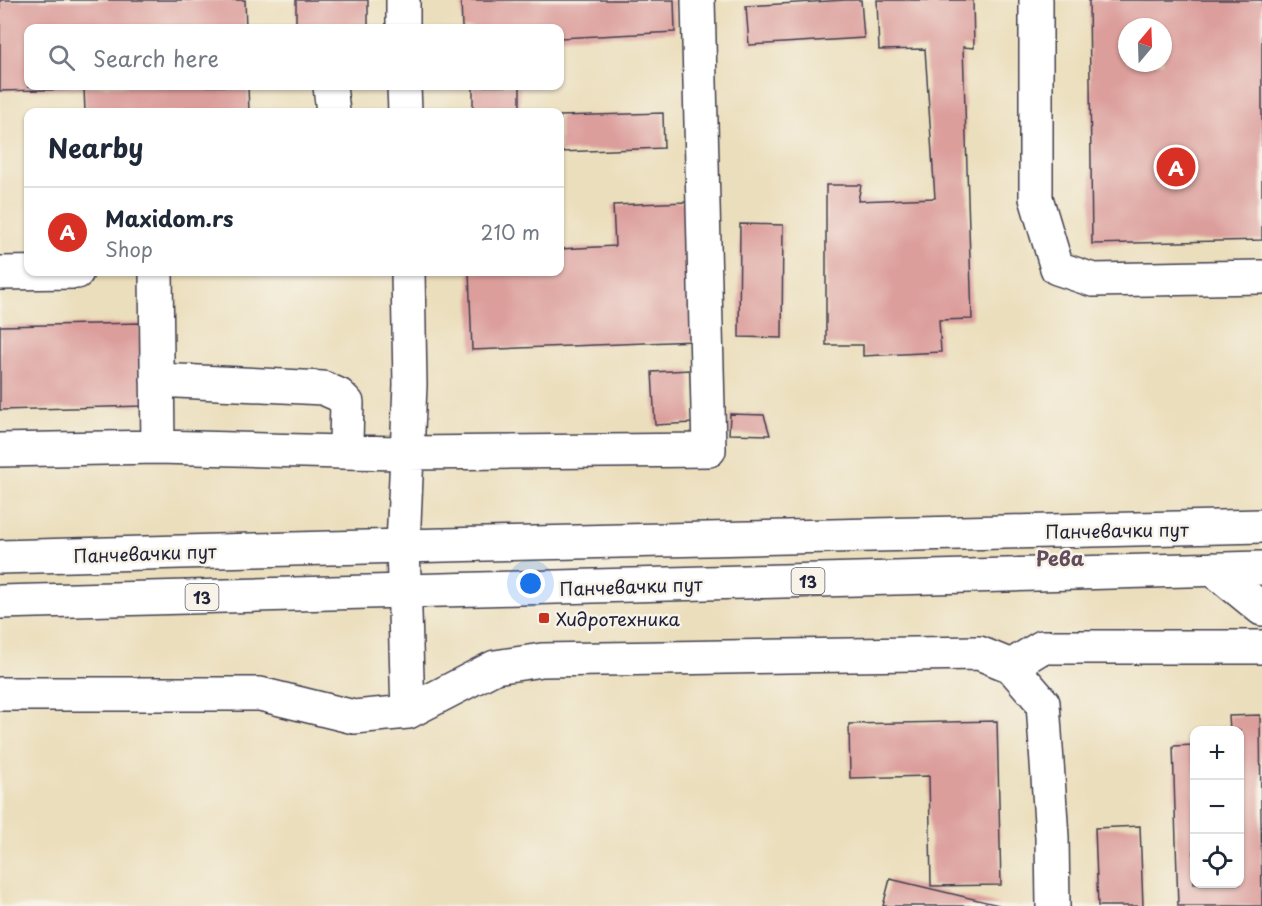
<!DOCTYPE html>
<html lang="en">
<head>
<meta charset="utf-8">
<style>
  body { margin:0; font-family:"Playpen Sans",sans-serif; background:#f6f6f7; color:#1f2937 }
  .controls { position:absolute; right:18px; bottom:18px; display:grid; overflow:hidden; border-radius:12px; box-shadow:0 2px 4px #0004 }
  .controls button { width:54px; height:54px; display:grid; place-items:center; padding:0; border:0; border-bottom:2px solid #e0e1e3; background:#fff; color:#1f2937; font:30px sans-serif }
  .compass { position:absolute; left:1118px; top:18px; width:54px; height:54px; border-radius:50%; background:#fff; box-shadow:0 2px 4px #0004; rotate:19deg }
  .you { position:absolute; left:531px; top:584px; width:21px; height:21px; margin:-15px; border:4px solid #fff; border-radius:50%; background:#1a73e8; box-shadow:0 0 0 9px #1a73e833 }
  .badge { display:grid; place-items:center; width:39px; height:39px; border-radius:50%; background:#d93025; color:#fff; font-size:20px; font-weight:700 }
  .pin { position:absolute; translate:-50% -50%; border:3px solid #fff; box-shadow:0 2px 6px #0006 }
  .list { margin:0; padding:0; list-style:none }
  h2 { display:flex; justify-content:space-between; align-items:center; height:78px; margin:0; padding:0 24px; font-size:26px }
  h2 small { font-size:20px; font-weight:400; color:#747a83 }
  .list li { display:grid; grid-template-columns:39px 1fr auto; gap:18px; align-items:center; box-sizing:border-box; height:90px; padding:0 24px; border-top:2px solid #e0e1e3 }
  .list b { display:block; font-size:22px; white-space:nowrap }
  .list p { margin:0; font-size:20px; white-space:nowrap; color:#747a83 }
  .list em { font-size:20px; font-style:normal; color:#747a83 }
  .icon { flex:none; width:33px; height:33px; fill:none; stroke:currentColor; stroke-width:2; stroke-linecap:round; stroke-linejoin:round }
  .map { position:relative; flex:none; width:1262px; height:906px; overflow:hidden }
  .search { position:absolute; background:#fff; box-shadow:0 2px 4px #0004; left:24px; top:24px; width:540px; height:66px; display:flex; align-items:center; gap:15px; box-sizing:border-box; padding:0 21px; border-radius:12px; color:#747a83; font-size:22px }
  .panel { position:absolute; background:#fff; box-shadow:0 2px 4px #0004; left:24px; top:108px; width:540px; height:168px; border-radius:12px }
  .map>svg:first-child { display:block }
</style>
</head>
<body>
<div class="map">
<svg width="1262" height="906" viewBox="0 0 1262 906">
  <rect width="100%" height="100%" fill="#f7f3e8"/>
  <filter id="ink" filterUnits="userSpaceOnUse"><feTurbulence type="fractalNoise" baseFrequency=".0167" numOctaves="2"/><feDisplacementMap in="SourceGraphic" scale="12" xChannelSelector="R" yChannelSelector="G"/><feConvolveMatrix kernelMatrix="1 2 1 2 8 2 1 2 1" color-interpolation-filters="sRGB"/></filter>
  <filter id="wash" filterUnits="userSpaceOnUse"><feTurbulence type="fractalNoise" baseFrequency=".008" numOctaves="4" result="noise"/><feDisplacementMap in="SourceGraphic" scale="24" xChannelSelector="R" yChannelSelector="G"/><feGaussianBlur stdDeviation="1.35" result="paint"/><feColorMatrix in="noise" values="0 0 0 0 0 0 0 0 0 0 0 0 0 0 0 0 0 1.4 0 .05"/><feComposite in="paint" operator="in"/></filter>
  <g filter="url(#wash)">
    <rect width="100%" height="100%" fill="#ebdebc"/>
    <g id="blocks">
      <path fill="#dc9e9b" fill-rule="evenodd" d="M0,0H245L246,28H28V86H248L249,112H85L84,89L0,91Z
        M296,0H368V28H296Z
        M461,0H674L675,32L560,38V28H462Z
        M845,0H861L864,38L749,45L746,6Z
        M877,0H973L974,48L963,47L972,319L939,320L941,352L863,356V345H826V185H861L858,201L935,198L925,49L879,50Z
        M1089,0H1262V240L1092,244ZM1127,27H1163V63H1127Z
        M473,86H520V112H473Z
        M663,113L664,148L560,152V116Z
        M687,202L695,341L472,350L469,272H560V249L615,246L613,205Z
        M740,224L783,225L782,338L739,337Z
        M140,323L143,406L0,410V326Z
        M690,370L692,423L655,425L652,372Z
        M730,414L764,415L770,435L729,434Z
        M1260,715L1262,906H1178L1173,746L1194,745V884H1240V730H1230L1229,716Z
        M997,721L1001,885L931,886L929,776L850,778L849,724Z
        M1140,826L1143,906H1098L1095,828Z
        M890,879L999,905V906H883Z"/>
    </g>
  </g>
  <g filter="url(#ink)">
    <use href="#blocks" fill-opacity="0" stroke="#403e4e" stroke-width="1.5"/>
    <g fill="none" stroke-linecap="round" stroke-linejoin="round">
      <g stroke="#403e4e" stroke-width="36">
        <path id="minor" d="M403,0V28
          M1036,0V198L1057,268L1093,280L1262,277
          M330,86L333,112
          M404,86L405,112
          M0,273L77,272
          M157,380L323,388L339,395L347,403L346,442L342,452L158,447
          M0,450L158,447L156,272
          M342,452L407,453L709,450L698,0
          M1011,666L1042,647H1262
          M0,694H260L354,717L408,712L495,667L542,660L979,653L1011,666L1043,703L1052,837L1053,906
          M408,712L403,546L410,385L408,272"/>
      </g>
      <g stroke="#403e4e" stroke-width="36">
        <path id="highway" d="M0,557L403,546L1262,526
          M1213,569L1262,609
          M0,602L1262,568"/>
      </g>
      <use href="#minor" stroke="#fff" stroke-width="33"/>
      <use href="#highway" stroke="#fff" stroke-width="33"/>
    </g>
  </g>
  <rect fill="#c8321e" stroke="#f7f3e8" stroke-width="2" x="538" y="612" width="12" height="12" rx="3"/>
  <g text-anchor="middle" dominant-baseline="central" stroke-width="5" stroke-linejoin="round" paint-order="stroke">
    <g fill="#f7f3e8" stroke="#62616f" stroke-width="1.5">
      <rect x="791.5" y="568" width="33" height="26" rx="4.5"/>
      <rect x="185.5" y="584" width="33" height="26" rx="4.5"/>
    </g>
    <g font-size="16" font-weight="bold" fill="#22223b">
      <text x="808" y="581">13</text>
      <text x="202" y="597">13</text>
    </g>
    <g font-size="18" fill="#22223b" stroke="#f7f3e8">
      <text transform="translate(1117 530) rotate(-1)">Панчевачки пут</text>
      <text transform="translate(145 553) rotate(-2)">Панчевачки пут</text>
      <text transform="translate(631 586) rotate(-2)">Панчевачки пут</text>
    </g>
    <g font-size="18" fill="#22223b" stroke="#f7f3e8" text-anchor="start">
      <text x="556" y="618">Хидротехника</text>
    </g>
    <g font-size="20" font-weight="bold" fill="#634d5d" stroke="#f7f3e8">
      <text x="1060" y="558">Рева</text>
    </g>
  </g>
</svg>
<div class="controls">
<button>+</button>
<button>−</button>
<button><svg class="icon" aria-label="locate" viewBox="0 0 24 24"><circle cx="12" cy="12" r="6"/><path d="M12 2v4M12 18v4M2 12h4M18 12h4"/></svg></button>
</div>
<svg class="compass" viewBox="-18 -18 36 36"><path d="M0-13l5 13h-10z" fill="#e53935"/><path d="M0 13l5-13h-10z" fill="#747a83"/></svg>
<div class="you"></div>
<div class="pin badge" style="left:1176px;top:167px">A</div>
<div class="search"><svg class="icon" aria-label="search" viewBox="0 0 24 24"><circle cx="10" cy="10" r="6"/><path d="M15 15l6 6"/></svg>Search here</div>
<section class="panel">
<h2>Nearby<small></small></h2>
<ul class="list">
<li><span class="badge">A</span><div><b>Maxidom.rs</b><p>Shop</p></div><em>210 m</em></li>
</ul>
</section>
</div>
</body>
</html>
